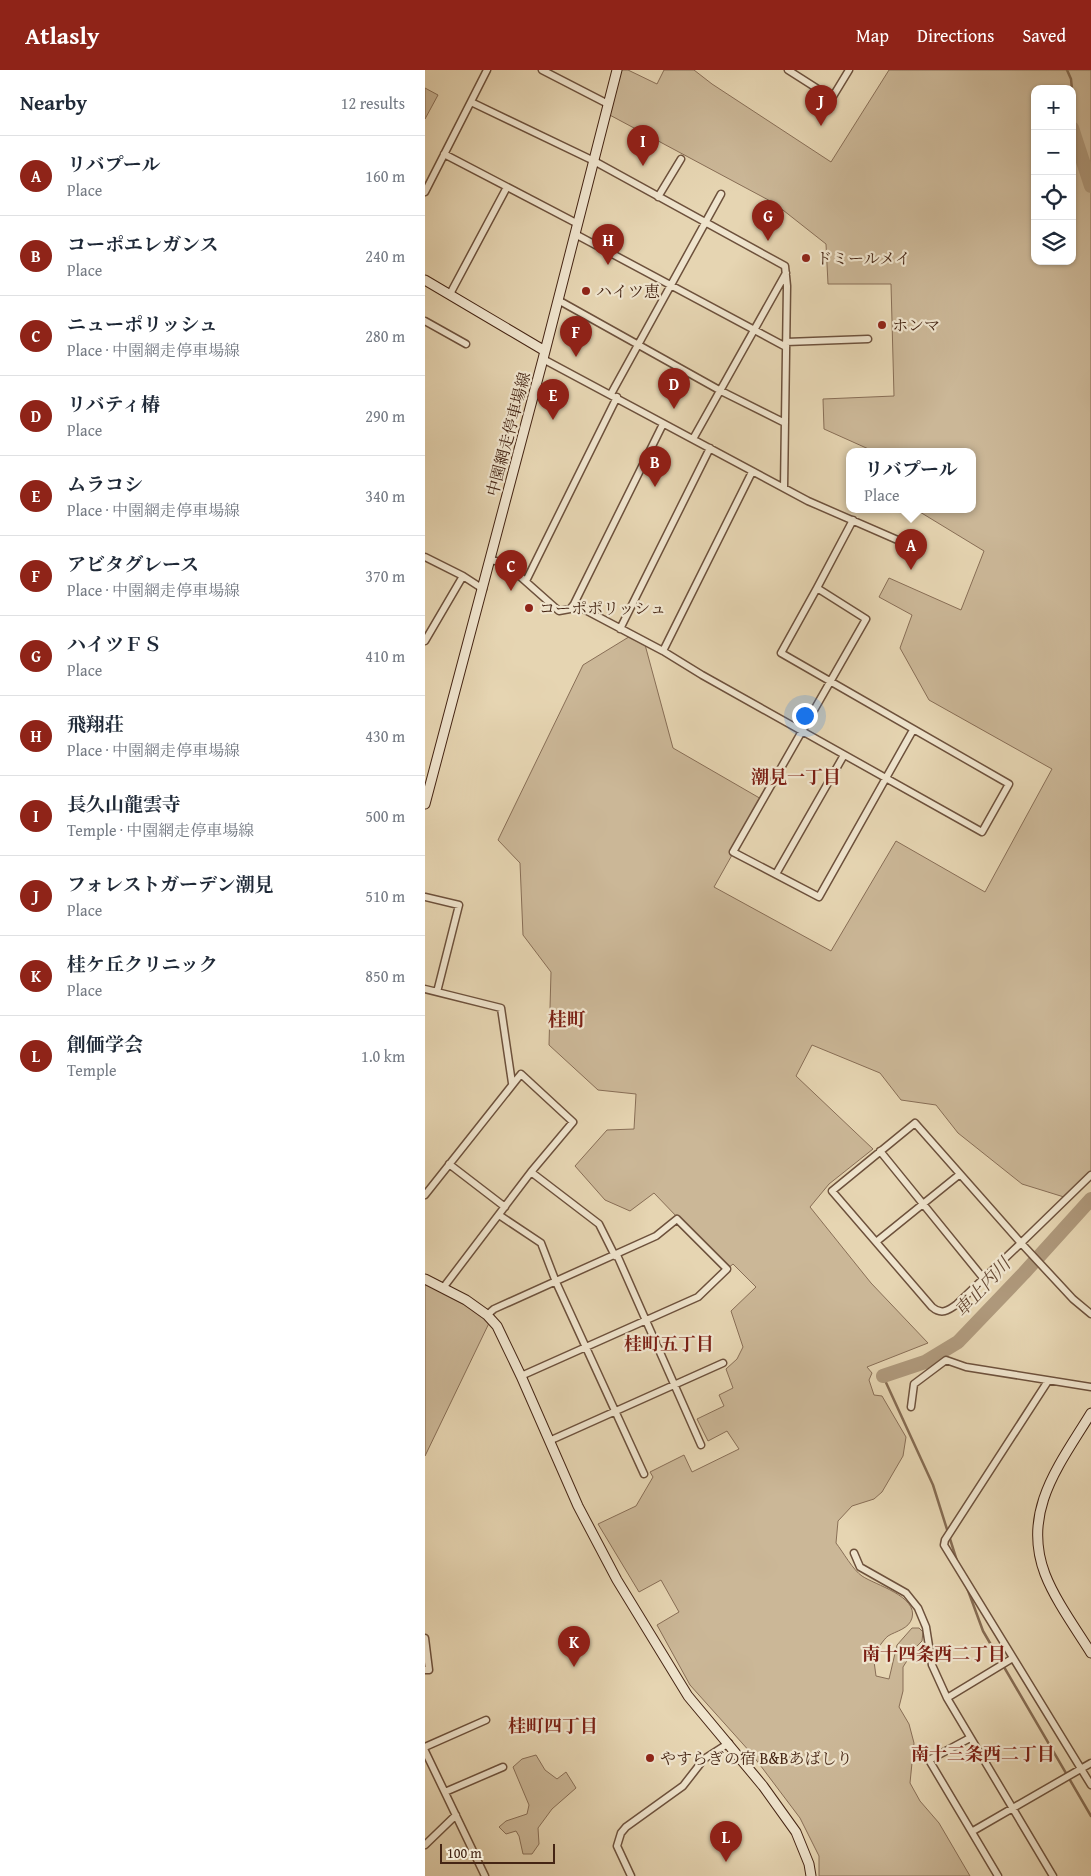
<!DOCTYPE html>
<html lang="en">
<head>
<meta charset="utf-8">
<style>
  body { margin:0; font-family:"Gentium Book Plus","Noto Serif JP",serif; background:#f2f2f3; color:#1f2937 }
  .controls { position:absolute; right:15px; top:15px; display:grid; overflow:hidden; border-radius:10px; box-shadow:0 1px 4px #0004 }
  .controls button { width:45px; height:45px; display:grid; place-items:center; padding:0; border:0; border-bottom:1px solid #e0e1e3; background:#fff; color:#1f2937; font:25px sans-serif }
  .scale { position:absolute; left:15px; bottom:12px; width:115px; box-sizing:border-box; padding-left:5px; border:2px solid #452514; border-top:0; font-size:14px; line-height:18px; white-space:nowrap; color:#452514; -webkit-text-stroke:4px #efe4cd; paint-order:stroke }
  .you { position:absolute; left:379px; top:645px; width:18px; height:18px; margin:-12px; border:4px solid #fff; border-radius:50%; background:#1a73e8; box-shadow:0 0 0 8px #1a73e833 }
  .badge { display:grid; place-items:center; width:32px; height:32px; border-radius:50%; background:#8f2418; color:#fff; font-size:16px; font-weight:700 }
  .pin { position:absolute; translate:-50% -41px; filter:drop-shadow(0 1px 2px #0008) }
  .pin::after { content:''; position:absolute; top:26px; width:18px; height:15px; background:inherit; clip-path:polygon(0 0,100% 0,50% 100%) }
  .popup { position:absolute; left:421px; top:378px; width:130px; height:65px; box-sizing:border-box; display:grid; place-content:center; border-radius:10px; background:#fff; filter:drop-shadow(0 1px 4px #0005); font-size:16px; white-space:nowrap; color:#747a83 }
  .popup b { font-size:19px; color:#1f2937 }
  .popup::after { content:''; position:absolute; left:50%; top:100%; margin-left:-10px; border:10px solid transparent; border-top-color:#fff }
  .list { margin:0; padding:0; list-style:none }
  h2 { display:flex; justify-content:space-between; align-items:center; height:65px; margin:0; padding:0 20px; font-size:21px }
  h2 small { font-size:16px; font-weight:400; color:#747a83 }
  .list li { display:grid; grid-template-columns:32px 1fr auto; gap:15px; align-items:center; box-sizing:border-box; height:80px; padding:0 20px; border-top:1px solid #e0e1e3 }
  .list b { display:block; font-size:19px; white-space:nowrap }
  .list p { margin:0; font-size:16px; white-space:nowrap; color:#747a83 }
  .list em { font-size:16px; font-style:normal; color:#747a83 }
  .icon { flex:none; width:28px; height:28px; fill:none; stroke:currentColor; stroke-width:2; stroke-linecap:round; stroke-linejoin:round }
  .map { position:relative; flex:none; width:666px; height:1806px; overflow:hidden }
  header { display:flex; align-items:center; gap:30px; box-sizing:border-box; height:70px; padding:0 25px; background:#8f2418; color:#fff }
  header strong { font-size:24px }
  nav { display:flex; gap:28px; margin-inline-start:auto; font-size:18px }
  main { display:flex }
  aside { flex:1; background:#fff }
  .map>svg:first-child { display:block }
</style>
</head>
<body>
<header>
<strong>Atlasly</strong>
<nav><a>Map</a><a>Directions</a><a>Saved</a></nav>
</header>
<main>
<aside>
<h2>Nearby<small>12 results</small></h2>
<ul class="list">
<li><span class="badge">A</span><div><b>リバプール</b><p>Place</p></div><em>160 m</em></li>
<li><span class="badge">B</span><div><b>コーポエレガンス</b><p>Place</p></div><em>240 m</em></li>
<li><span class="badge">C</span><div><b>ニューポリッシュ</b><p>Place · 中園網走停車場線</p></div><em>280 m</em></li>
<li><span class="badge">D</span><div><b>リバティ椿</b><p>Place</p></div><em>290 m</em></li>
<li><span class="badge">E</span><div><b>ムラコシ</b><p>Place · 中園網走停車場線</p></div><em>340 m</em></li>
<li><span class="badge">F</span><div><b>アビタグレース</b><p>Place · 中園網走停車場線</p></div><em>370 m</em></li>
<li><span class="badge">G</span><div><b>ハイツＦＳ</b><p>Place</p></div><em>410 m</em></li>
<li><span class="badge">H</span><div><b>飛翔荘</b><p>Place · 中園網走停車場線</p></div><em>430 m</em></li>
<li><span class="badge">I</span><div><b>長久山龍雲寺</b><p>Temple · 中園網走停車場線</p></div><em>500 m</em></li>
<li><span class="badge">J</span><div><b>フォレストガーデン潮見</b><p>Place</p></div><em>510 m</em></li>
<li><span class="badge">K</span><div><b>桂ケ丘クリニック</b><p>Place</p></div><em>850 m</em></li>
<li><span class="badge">L</span><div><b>創価学会</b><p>Temple</p></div><em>1.0 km</em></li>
</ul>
</aside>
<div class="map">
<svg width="666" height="1806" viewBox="0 0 666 1806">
  <rect width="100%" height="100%" fill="#e6d5b2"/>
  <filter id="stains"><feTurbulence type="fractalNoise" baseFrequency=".004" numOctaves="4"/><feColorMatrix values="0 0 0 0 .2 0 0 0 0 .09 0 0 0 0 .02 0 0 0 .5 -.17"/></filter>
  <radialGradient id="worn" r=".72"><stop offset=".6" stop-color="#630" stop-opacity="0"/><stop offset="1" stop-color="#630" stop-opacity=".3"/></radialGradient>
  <path fill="#cbb797" stroke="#886e56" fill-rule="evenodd" d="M192,0H203L232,14L239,0H269L287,14L406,92L464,0H666V1101L639,1127L597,1114L533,1063L511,1035L476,1030L455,1003L387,975L371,1006L448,1079L404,1114L385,1137L446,1213L503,1273L442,1297L447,1303L444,1310L449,1325L457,1326L481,1367L478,1386L457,1422L449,1429L427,1436L413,1451L411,1473C418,1482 428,1500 437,1506C450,1515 493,1526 487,1548C484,1559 471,1561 463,1566C458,1570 453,1579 448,1584L451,1606L464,1609L472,1575L487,1558H494L498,1562L497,1571L490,1578L478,1597V1621L474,1637L484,1654L489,1673L485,1713L495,1731L514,1753L545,1806H394V1786L375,1748L326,1683L265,1615L232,1555L254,1542L236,1510L214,1522L173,1454L211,1436L228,1407L225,1402L259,1385L267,1402L314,1379L302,1361L283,1371L272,1349L299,1336L294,1325L308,1318L301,1299L312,1289L318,1277L306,1241L331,1217L308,1194L302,1199L229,1123L205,1141L180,1130L150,1096L182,1060L209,1059L211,1024L173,1020L124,975L126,902L98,865L95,793L73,770L158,595L207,565L219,571L248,678L338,730L289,817L406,881L471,771L560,822L627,699L504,630L475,578L487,545L454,527L464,508L536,540L559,481L490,439H547V381H448L399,359L398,329L469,326L466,214H403L401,174L349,133L181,43ZM610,19H647V191H610Z
    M0,18L13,25L0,49Z
    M0,1209L66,1249L0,1386Z
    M111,1685L120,1700L132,1709L141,1702L151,1718L127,1739L113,1758L114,1774L107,1784H98L94,1766L91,1761L81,1764L74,1757L81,1751L102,1744L104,1735L88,1697L97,1689Z"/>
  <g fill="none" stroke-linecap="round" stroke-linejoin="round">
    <path stroke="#856b52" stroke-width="2.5" d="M642,0L646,9L647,19
      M458,1306L508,1415L532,1491
      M541,1515L558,1561L666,1746"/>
    <path stroke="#af997c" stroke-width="14" d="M647,58L666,116
      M458,1306L500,1292L533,1272L599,1203L666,1129"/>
    <g stroke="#6d513c" stroke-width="9">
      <path id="street" d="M117,0L183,34
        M363,0L407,28L424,0
        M46,32L169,91L360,196L362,216L359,418
        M19,84L153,154
        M0,122L62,0
        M233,127L256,89
        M150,164L361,277
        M25,224L82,117
        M133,230L296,321L360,353
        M0,251L41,274
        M361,272L443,269
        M118,289L383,431L484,475
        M186,324L296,124
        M268,369L361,203
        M0,487L38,506L58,519
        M66,490L80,493L134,541L145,539L149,534L238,581L277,605L557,762L584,714L356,583L392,518L428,450
        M101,511L192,327
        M392,518L441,549L308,782L394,827L488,660
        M149,534L238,354
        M195,559L285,378
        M0,571L38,506
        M238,581L327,402
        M351,804L419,685
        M0,827L34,835L12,922
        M0,919L76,938L87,1013
        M490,1053L596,1173L532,1234C523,1241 516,1245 507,1237L407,1121Z
        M455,1081L559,1209
        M24,1094L80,1137
        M106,1102L174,1154L190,1186
        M666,1105L596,1173L648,1229L666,1244
        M0,1125L96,1004L148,1052L106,1102L18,1218
        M74,1145L116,1173L131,1212L219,1404
        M451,1172L535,1104
        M192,1185L276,1375
        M62,1245L69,1239L231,1166L252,1149L302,1199L273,1227L96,1306
        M623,1311L520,1470L519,1475L666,1715
        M486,1337L489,1314L521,1290L541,1297L666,1317
        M124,1371L298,1293
        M429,1483L435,1497L481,1523L493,1538L501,1557L507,1595L522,1628L628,1806
        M0,1568L4,1600H0
        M522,1628L588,1588
        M545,1668L504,1690L573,1806
        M0,1677L61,1650
        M0,1681L60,1806
        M20,1722L78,1697
        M548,1761L666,1693
        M0,1775L31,1745
        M206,1806L192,1776L196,1763L201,1757L258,1716L279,1689L304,1673"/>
    </g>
    <g stroke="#452514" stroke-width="11">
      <path id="secondary" d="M0,210L120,281
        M0,734L118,289L192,0
        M0,1209L41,1230L62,1245L72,1256L96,1306L153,1436L192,1510L263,1626L338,1716L371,1762L384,1794L386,1806
        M666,1343C635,1394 596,1441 620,1504C630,1530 651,1559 666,1583"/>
    </g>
    <use href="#street" stroke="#efe4cd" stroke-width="6"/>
    <use href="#secondary" stroke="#efe4cd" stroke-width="9"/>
  </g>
  <g fill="#8f2418" stroke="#efe4cd" stroke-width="2">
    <circle cx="381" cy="188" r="5"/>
    <circle cx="161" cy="221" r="5"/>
    <circle cx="457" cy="255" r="5"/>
    <circle cx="104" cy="538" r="5"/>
    <circle cx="225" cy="1688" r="5"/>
  </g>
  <g text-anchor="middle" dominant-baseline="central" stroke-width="4.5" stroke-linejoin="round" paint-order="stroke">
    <g font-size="16" fill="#452514" stroke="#efe4cd" text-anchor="start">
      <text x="391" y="188">ドミールメイ</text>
      <text x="171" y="221">ハイツ恵</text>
      <text x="467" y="255">ホンマ</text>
      <text x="114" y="538">コーポポリッシュ</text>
      <text x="235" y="1688">やすらぎの宿 B&amp;Bあばしり</text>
    </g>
    <g font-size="16" fill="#452514" stroke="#efe4cd">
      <text transform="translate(83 364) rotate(-75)">中園網走停車場線</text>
    </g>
    <g font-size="18" font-weight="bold" fill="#7a1f14" stroke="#efe4cd">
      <text x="371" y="706">潮見一丁目</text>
      <text x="244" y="1273">桂町五丁目</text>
      <text x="509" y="1583">南十四条西二丁目</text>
      <text x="128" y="1655">桂町四丁目</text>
      <text x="558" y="1683">南十三条西二丁目</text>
    </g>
    <g font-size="18" font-style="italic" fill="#654833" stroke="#efe4cd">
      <text transform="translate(557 1217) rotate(-47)">車止内川</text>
    </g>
    <g font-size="19" font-weight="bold" fill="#7a1f14" stroke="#efe4cd">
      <text x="142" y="949">桂町</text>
    </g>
  </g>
  <rect width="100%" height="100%" filter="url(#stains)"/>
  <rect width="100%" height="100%" fill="url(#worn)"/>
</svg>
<div class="controls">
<button>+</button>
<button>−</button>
<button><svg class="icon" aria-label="locate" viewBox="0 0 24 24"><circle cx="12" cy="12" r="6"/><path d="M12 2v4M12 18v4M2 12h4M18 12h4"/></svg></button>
<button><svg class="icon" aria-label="layers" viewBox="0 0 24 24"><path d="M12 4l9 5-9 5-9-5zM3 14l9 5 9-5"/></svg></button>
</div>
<div class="scale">100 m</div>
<div class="you"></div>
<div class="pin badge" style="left:486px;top:500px">A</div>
<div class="popup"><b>リバプール</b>Place</div>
<div class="pin badge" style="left:230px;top:417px">B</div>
<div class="pin badge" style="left:86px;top:521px">C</div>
<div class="pin badge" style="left:249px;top:339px">D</div>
<div class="pin badge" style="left:128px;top:350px">E</div>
<div class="pin badge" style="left:151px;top:287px">F</div>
<div class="pin badge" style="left:343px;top:171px">G</div>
<div class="pin badge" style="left:183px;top:195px">H</div>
<div class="pin badge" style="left:218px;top:96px">I</div>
<div class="pin badge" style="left:396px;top:56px">J</div>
<div class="pin badge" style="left:149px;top:1597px">K</div>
<div class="pin badge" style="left:301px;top:1792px">L</div>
</div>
</main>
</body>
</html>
